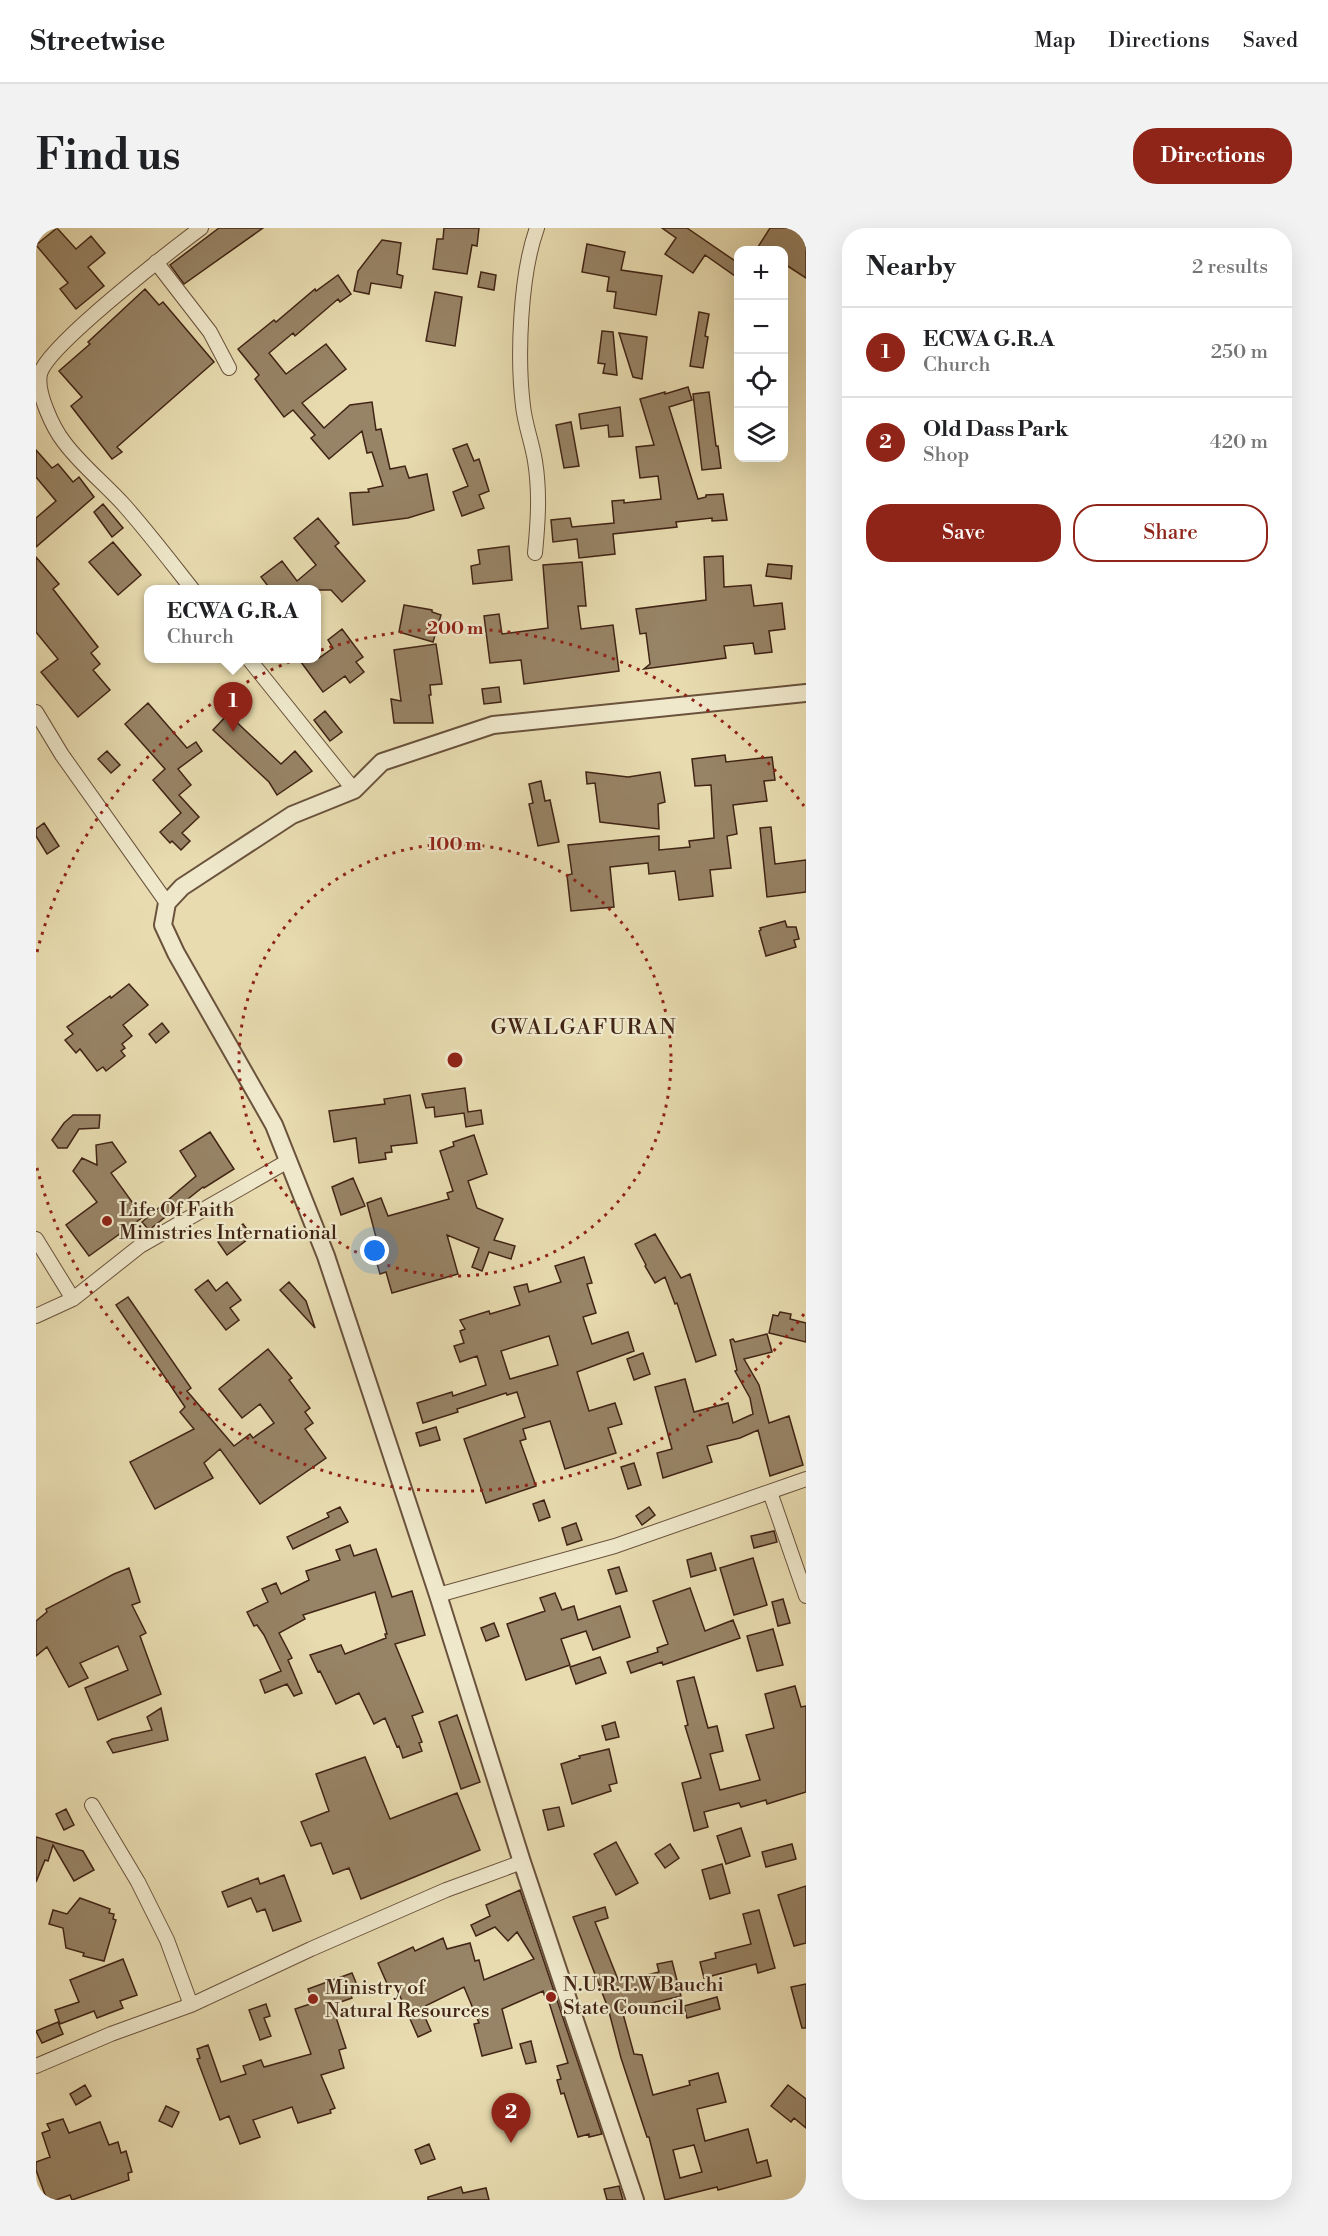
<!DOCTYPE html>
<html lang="en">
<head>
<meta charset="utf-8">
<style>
  body { margin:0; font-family:"Libre Bodoni",serif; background:#f2f2f2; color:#202124 }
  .controls { position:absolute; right:18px; top:18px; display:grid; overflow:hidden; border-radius:12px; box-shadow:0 6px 24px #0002 }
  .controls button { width:54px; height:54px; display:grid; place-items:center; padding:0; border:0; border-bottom:2px solid #e0e0e0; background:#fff; color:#202124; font:30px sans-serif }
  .you { position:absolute; left:339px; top:1023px; width:21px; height:21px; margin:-15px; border:4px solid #fff; border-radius:50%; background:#1a73e8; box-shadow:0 0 0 9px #1a73e833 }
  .badge { display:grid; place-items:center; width:39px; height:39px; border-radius:50%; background:#8f2418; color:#fff; font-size:20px; font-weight:700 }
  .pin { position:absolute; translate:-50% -50px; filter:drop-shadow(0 2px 3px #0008) }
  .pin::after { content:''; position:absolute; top:32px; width:21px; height:18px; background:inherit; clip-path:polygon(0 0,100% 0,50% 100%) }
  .popup { position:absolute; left:108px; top:357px; width:177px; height:78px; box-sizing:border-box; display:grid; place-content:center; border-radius:12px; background:#fff; filter:drop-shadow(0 2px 4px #0005); font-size:20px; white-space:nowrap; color:#757577 }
  .popup b { font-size:22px; color:#202124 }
  .popup::after { content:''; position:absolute; left:50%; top:100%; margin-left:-12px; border:12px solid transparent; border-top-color:#fff }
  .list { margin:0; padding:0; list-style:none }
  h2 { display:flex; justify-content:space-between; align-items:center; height:78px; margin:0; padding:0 24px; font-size:26px }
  h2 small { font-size:20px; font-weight:400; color:#757577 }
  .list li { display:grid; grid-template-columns:39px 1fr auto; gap:18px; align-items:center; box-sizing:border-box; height:90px; padding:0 24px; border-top:2px solid #e0e0e0 }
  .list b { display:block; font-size:22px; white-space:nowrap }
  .list p { margin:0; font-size:20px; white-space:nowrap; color:#757577 }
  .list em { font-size:20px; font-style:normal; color:#757577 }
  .actions { display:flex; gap:12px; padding:18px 24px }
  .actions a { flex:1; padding:14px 0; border:2px solid #8f2418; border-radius:24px; text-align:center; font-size:21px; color:#8f2418 }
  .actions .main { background:#8f2418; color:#fff }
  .icon { flex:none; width:33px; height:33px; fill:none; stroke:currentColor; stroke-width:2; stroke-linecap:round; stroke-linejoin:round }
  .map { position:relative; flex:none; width:770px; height:1972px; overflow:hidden; border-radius:24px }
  header { display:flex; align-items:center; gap:36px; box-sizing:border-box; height:84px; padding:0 30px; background:#fff; border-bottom:2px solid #e0e0e0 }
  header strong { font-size:28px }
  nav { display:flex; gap:33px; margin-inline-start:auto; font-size:21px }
  .intro { display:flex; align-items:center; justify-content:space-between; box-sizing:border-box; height:144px; padding:0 36px }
  h1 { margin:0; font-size:42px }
  .button { padding:15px 27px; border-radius:24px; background:#8f2418; color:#fff; font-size:21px; font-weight:700 }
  main { display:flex; gap:36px; padding:0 36px }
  aside { flex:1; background:#fff; border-radius:24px; box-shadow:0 6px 24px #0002 }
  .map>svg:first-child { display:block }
</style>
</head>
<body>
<header>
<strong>Streetwise</strong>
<nav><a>Map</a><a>Directions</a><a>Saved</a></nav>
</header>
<div class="intro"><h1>Find us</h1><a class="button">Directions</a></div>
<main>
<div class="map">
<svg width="770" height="1972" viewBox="0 0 770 1972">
  <rect width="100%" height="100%" fill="#e7dbaf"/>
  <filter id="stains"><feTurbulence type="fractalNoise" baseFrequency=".00333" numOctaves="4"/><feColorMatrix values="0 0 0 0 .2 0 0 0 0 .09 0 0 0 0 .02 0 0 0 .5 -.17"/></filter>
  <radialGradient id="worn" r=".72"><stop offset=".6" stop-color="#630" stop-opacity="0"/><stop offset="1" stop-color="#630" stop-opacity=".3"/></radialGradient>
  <path fill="#978365" stroke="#412415" stroke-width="1.5" fill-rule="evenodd" d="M21,0L40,21L55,8L69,25L52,39L68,58L40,81L24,61L32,55L0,17Z
    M183,0H227L148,56L134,37Z
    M408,0H443L441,18L436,17L431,46L397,41L401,11H407Z
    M626,0H651L702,35V50L669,27L657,45L629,26L640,10Z
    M734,0H757L770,10V50L747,35V22H720Z
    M346,12L365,15L361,46L367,48L365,60L335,55L333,66L318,63L322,43Z
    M551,16L589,24L585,42L626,48L620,87L578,80L580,64L571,63L573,49L546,44Z
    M445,44L460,47L458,62L442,59Z
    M302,47L315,66L304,74L302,71L259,108L257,105L233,125L250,146L290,116L310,141L266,175L288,200L314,177L336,174L340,202L345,201L354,241L369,238L373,250L391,246L398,282L372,290L317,297L314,265L333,264L332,261L347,258L336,224L331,225L326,203L293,231L275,210L279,207L257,182L248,189L219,151L223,147L202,121L238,92L240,94L279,61L280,63Z
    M109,61L123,77L127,74L178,134L81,219L86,224L76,231L35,178L46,169L23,143L54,116L52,114Z
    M399,64L426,69L419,118L390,113Z
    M663,84L673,86L669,108L672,109L667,140L654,138Z
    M566,103L577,104L581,147L567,145L569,136L562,135Z
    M583,105L611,109L606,151L597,149Z
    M652,159L656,172L633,179L662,271L670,269V267L687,266L691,292L676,293V290L640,294L641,299L577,306L579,326L543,330L541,311L517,314L515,292L534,290L536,299L578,295L576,273L588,272V275L625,271L622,248L604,250L600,219L618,217L604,171L629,164V166Z
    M673,164L680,218H682L685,240L666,242L657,166Z
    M584,179L587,208L573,209L572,197L545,201L543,186Z
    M535,194L543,238L528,240L520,197Z
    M431,216L438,233L443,231L453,263L443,267L448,280L426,288L417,264L432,258L417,221Z
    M0,222L16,240L22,236L37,254L43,249L58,269L0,319V290L20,273L0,249Z
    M67,276L87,300L76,309L58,284Z
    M282,290L303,315L299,318L329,353L306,374L295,362H235L225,349L246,333L261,353L280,337L258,310Z
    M77,314L105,347L82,367L53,334Z
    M473,318L476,352L437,356L435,338L444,336L442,322Z
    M687,328L688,359L715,357L718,378L746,375L749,401L733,403L736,424L719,426L717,415L688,418L690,430L608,441L614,436L610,405L604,406L600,381L670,372L668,329Z
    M0,329L23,356L17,361L62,419L55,425L64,436L57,442L74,462L42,489L5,444L22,431L0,404Z
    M546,334L550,378H542L545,401L577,397L583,443L488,456L485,432L454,435L448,388L463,386L466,406L512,400L507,337Z
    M732,336L756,338L755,351L730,348Z
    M368,377L396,382V384L405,387L397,414L363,404Z
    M306,401L327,429L320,434L328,444L314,455L309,448L287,464L262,430H283L297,420L292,412Z
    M400,416L406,456L394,457L395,467H393L397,495H358L355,471L365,473L358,422Z
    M463,459L465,474L448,476L446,461Z
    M112,475L151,520L160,514L166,523L142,541L155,557L143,567L163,589L146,605L154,613L145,622L136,613L134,615L124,604L145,585L117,552L129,541L89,496Z
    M289,483L306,504L294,513L278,492Z
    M192,486L245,536L259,523L276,543L241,567L233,554L177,502Z
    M71,523L84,537L75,545L62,531Z
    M689,527L690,534L736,529L739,552L728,553L731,573L697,577L701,606L691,608L695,640L674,642L677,668L643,672L639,643L613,646L612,635L574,639L578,679L535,683L531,647L536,646L532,617L623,608V622L654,619L653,613L678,610L675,557L659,558L656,531Z
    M550,544L592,549L624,544L629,574L622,576L623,601L564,594L559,555L551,556Z
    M505,553L509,573L514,572L523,614L502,618L493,576L497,575L493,556Z
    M8,595L23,618L11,626L0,608V601Z
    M735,599L739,636L770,632V664L731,669L724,600Z
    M749,693L751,699H760L763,711L758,712L760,719L730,728L723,703L725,702L724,700Z
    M93,756L112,777L87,797L96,808L86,816L89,820L85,823L89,828L70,843L67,839L61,843L44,821L40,825L29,812L37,806L31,799L74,768L75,770Z
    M126,795L133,804L120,815L113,806Z
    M429,860L432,884L445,882L447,896L430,899L428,885L399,889L398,879L390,880L386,866Z
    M374,867L381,915L355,918L356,924L349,925L350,931L323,935L320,910L298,914L293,883L349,876L348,871Z
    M37,887H64L63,900L43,901L31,920H22L16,912L28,895Z
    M174,904L198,941L168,960L167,959L113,1002L106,994L160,948L144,923Z
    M438,907L451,946L432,953L441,980L467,991L458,1012L479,1018L475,1031L453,1024L446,1043L436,1039L443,1020L411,1007L422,1046L356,1065L350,1044L344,1046L335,1015L341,1013L331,975L345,970L352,988L413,971L411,965L417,963L404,923L418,918L417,914Z
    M76,914L90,934L75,945L107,989L53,1028L30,997L61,974L37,943L46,930L61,937L60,917Z
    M317,950L329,978L305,987L296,959Z
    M207,996L216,1008L191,1027L182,1014Z
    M619,1006L645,1050L654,1046L680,1127L660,1134L641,1075L639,1076L629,1049L619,1055L609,1038L610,1037L599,1016Z
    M548,1029L556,1055L551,1056L560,1085L547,1089L556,1116L592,1104L598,1123L541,1144L553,1183L579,1175L586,1196L572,1200L580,1225L529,1241L514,1193L487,1201L490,1211L484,1213L500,1258L450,1275L428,1211L489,1189L481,1164L471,1167L470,1165L421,1181L422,1184L387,1195L381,1175L416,1164L417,1168L450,1157L441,1128L424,1134L418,1118L428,1115L424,1103L429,1101L424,1092L453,1083L454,1086L484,1077L478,1059L491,1056L493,1064L525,1054L519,1038ZM513,1108L522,1137L474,1151L465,1123Z
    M172,1052L180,1063L191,1054L205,1072L194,1080L203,1092L190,1102L159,1062Z
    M253,1054L270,1073L279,1100L244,1062Z
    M92,1069L155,1160L151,1163L198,1218L214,1206L217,1210L238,1195L224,1176L206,1190L183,1161L232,1121L256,1150L253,1152L274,1180L269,1184L277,1195L269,1201L290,1230L224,1276L184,1221L168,1235L177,1250L119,1281L94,1234L158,1201L144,1184L149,1179L80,1077Z
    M744,1084L755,1086L754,1091L770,1095V1114L733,1105L737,1087L742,1088Z
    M731,1106L736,1124L708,1131L723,1157L733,1195L753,1188L767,1237L734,1248L722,1202L704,1210L671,1218L676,1234L627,1250L621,1225L636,1221L619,1159L649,1151L658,1184L692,1175L697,1195L717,1186L714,1170L699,1143L701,1142L694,1112L697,1111L699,1114Z
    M607,1125L614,1146L598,1152L591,1131Z
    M400,1199L404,1212L384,1218L380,1205Z
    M598,1235L605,1257L592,1261L585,1239Z
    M508,1272L514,1289L503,1293L497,1276Z
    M304,1279L312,1294L257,1321L251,1309L293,1289L291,1285Z
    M613,1279L619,1287L606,1297L600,1288Z
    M540,1295L546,1312L531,1317L526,1300Z
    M738,1303L741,1314L718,1320L715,1308Z
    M314,1317L318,1328L340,1321L356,1369L376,1363L389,1407L359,1416L387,1484L376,1488L386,1514L383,1515L386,1523L367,1530L363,1518L361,1519L349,1490L338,1496L323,1465L300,1476L284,1443L282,1444L274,1427L305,1417L309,1426L350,1410L349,1406H351L339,1364L267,1387L269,1391L243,1405L256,1430L252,1432L266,1465L258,1468L251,1456L229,1465L224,1452L245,1443L228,1407L221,1397L218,1398L211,1384L232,1374L226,1361L240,1355L245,1366L273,1352L270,1343L304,1332L300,1322Z
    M675,1325L680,1342L655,1349L651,1332Z
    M717,1330L731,1377L698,1387L684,1340Z
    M583,1339L591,1363L580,1366L572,1342Z
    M93,1340L104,1374L96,1377L110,1405L104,1408L125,1466L62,1492L49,1460L92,1442L82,1418L44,1435L52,1450L33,1459L11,1419L0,1428V1393L11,1384L10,1381L78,1346Z
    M654,1360L669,1403L697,1392L704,1410L627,1437L626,1434L595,1445L591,1434L622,1424L621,1420L632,1416L617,1373Z
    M519,1365L526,1382L538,1378L542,1392L584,1378L594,1409L557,1422L550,1403L525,1411L534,1437L490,1452L471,1396L509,1383L504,1370Z
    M747,1371L754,1395L742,1398L736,1374Z
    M458,1395L463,1408L450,1413L445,1400Z
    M737,1401L747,1437L721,1443L711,1408Z
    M564,1429L570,1445L540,1456L534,1439Z
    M658,1449L672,1500L681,1498L687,1523L674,1526L684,1562L724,1552L710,1507L738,1500L729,1466L759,1458L765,1479L770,1478V1564L731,1576L730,1572L705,1579L703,1575L668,1584L672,1599L658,1603L646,1555L665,1550L649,1498L652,1497L641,1453Z
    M125,1480L132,1512L77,1525L71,1514L76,1511L116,1502L111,1489Z
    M421,1487L444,1554L425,1561L403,1494Z
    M579,1494L583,1509L570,1512L566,1498Z
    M573,1521L581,1555L573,1557L575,1563L536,1576L525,1536L544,1530L543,1528Z
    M329,1529L354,1591L421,1565L444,1622L325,1671L313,1640L297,1646L285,1615L275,1618L265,1594L293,1583L280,1546Z
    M523,1579L528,1598L512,1602L507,1582Z
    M30,1581L38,1597L28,1602L20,1586Z
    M705,1600L714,1628L690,1636L681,1608Z
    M0,1609L47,1623L58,1642L38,1653L17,1617L12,1633L9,1632L0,1654Z
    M580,1614L602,1655L580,1667L558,1626Z
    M634,1616L643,1630L629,1640L619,1626Z
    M756,1616L760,1631L730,1639L726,1624Z
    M686,1636L694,1665L674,1671L666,1642Z
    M248,1647L265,1693L237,1703L229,1681L221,1684L215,1670L192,1679L186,1664L222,1650L224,1656Z
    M770,1658V1715L758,1718L742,1667Z
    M484,1662L566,1906L553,1909V1906L542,1909L528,1865L525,1866L521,1852L525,1851L521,1838L532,1835L512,1771L510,1772L507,1763L466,1781L476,1820L446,1828L438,1796L443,1795L428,1759L385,1780L395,1803L382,1809L359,1757L353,1760L342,1735L377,1719L379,1723L407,1710L411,1721L434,1715L439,1733L443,1732L448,1752L498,1731L481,1704L472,1713L459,1699L440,1708L435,1697L454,1688L450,1677Z
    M44,1670L74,1681L73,1685L78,1686L77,1691L80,1692L68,1733L47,1728L48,1725L30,1720L27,1700L13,1696L17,1682L31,1686Z
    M569,1679L572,1690L559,1694L583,1754L623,1744L621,1736L636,1733L645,1768L586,1782L598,1826L606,1827L617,1867L654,1857L653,1853L682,1845L690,1874L661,1881L669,1913L712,1901L721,1935L731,1932L735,1948L682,1962L681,1959L629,1972L613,1909H611L585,1830L572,1780L537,1689ZM658,1917L666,1944L644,1950L637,1922Z
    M723,1682L739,1740L722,1745L720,1736L668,1750L664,1734L680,1730L679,1725L715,1716L707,1686Z
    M87,1731L101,1767L84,1773L87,1780L61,1790L58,1783L24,1796L19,1782L43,1774L34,1752Z
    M316,1745L321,1757L312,1760L316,1770L296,1777L310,1820L303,1822L308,1840L285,1847L299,1880L294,1882L295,1885L262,1895L256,1879L217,1892L224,1909L204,1916L193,1888L184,1892L161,1831L164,1830L161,1821L172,1817L185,1854L210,1846L207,1838L225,1832L228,1839L275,1826L259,1781L277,1775L272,1761Z
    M770,1756V1800H766L755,1759Z
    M681,1769L684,1781L651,1790L648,1778Z
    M230,1776L234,1788L228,1790L235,1808L224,1812L213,1782Z
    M22,1794L27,1806L6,1815L0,1803Z
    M495,1813L500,1834L490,1836L484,1816Z
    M49,1857L55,1868L40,1877L34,1866Z
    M752,1857L770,1871V1900L758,1890L755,1894L735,1878Z
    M130,1878L143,1884L136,1899L123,1893Z
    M27,1891L33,1905L64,1894L73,1917L82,1914L85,1925L90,1923L96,1944L92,1945L93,1952L36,1972L34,1967L20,1972H11L0,1942V1934L14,1929L6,1905L14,1902L11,1896Z
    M393,1916L399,1931L385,1936L379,1922Z
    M583,1958L587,1972H571L568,1961Z
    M425,1959L427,1965L450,1960L453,1972H392V1969Z"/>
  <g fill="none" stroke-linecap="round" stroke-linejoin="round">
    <g stroke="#6a523c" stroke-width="16">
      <path id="minor" d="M120,34L174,104L193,140
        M499,325C502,294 504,264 499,233C496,214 489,197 487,178C481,129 484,47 501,0
        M157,362C134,333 112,304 88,277C69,256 44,236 28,214C17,200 0,164 4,146C11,118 137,21 165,0
        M212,430L318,562
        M0,484L26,527L131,675
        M0,1011L37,1071L104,1018L252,933
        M0,1088L37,1071
        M734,1264L770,1368
        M402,1367L579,1318L770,1251
        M56,1577L102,1654L131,1712L155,1777
        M0,1838L75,1806L155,1777L275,1721L410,1662L486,1634"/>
    </g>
    <g stroke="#6a523c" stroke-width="20">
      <path id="tertiary" d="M599,1972L486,1634L402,1367L290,1028L238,897L140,725L127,697L131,675L146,659L256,587L318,562L346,534L457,497L770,465"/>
    </g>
    <use href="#minor" stroke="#efe8cb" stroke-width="14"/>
    <use href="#tertiary" stroke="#efe8cb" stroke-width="16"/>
  </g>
  <g fill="none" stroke="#8f2418" stroke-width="3" stroke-dasharray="3 6">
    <circle cx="419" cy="832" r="216"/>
    <path d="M768 1086A432 432 0 0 1 1 940M1 724A432 432 0 0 1 768 578"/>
  </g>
  <g fill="#8f2418" stroke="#efe8cb" stroke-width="2">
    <circle cx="71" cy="993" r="6"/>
    <circle cx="515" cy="1769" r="6"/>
    <circle cx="277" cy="1771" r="6"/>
  </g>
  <g text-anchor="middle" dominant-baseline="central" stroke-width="4.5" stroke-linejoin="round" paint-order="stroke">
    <g font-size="20" fill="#412415" stroke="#efe8cb" text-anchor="start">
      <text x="83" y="982">Life Of Faith<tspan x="83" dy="23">Ministries International</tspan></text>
      <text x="527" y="1757">N.U.R.T.W Bauchi<tspan x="527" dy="23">State Council</tspan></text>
      <text x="289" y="1760">Ministry of<tspan x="289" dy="23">Natural Resources</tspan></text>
    </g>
    <g font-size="22" letter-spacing="1.5" fill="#412415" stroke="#efe8cb">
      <text x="548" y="799">GWALGAFURAN</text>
    </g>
  </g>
  <circle cx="419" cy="832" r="9" fill="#8f2418" stroke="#efe8cb" stroke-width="3"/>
  <g font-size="18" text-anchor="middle" font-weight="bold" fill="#8f2418" stroke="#efe8cb" stroke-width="4.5" stroke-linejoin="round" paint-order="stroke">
    <text x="419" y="406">200 m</text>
    <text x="419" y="622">100 m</text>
  </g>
  <rect width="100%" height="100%" filter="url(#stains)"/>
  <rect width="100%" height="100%" fill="url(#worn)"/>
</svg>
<div class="controls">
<button>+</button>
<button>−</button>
<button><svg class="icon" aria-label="locate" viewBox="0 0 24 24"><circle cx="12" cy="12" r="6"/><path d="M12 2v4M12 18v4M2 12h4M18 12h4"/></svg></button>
<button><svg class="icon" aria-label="layers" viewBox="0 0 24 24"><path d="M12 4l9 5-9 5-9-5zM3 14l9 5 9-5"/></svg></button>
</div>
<div class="you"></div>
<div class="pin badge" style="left:197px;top:504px">1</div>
<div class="popup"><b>ECWA G.R.A</b>Church</div>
<div class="pin badge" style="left:475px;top:1915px">2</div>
</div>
<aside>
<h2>Nearby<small>2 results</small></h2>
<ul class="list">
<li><span class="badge">1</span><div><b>ECWA G.R.A</b><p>Church</p></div><em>250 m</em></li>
<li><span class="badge">2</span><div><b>Old Dass Park</b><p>Shop</p></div><em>420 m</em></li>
</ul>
<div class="actions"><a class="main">Save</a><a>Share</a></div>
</aside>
</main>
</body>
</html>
